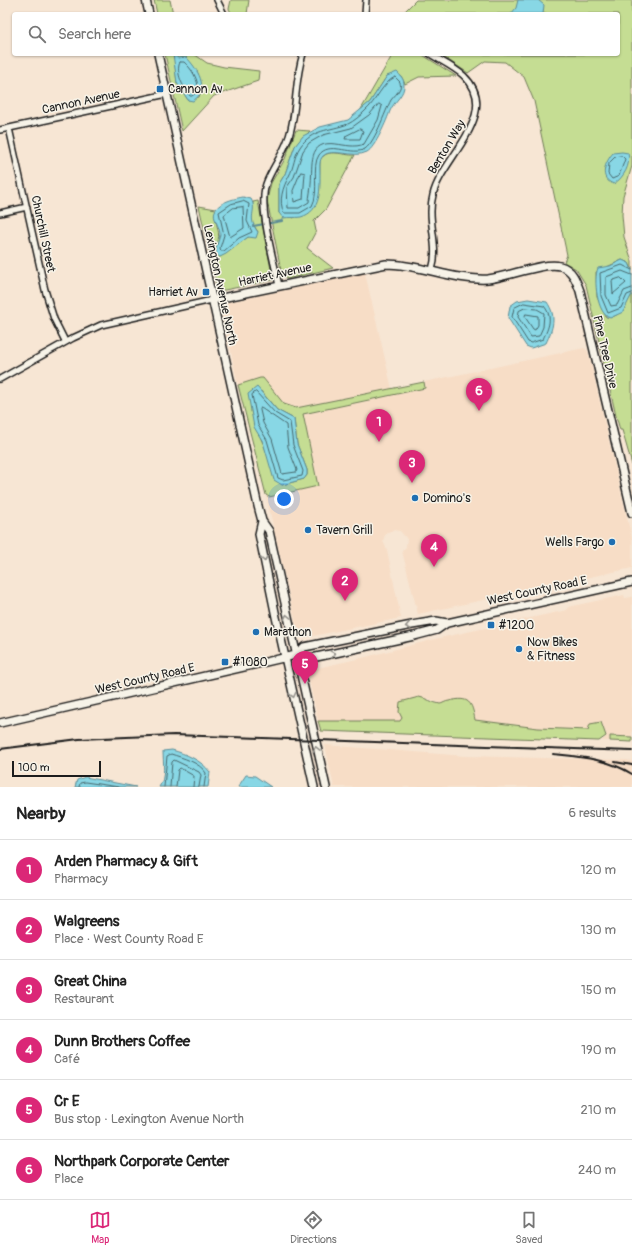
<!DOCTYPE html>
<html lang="en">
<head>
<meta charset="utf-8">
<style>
  body { margin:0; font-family:Pangolin,sans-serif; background:#f6f6f6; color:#222 }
  .scale { position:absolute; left:12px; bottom:10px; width:89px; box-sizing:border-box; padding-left:4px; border:2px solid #1c1c1c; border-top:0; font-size:11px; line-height:14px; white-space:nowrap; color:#1c1c1c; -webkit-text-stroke:3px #f7f3e8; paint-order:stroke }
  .you { position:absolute; left:284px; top:499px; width:14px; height:14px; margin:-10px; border:3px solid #fff; border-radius:50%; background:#1a73e8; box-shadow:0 0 0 6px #1a73e833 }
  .badge { display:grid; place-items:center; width:26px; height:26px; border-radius:50%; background:#db2777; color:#fff; font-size:13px; font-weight:700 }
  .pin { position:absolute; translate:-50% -33px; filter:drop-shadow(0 1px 2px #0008) }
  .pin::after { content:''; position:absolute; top:21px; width:14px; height:12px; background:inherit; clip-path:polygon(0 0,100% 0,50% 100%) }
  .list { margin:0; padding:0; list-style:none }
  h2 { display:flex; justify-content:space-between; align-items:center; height:52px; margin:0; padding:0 16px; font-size:17px }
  h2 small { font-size:13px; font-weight:400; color:#767676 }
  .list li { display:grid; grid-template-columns:26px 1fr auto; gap:12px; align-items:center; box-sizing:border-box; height:60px; padding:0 16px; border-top:1px solid #e0e0e0 }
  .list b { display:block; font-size:15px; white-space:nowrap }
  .list p { margin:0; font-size:13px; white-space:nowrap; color:#767676 }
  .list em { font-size:13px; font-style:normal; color:#767676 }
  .icon { flex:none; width:22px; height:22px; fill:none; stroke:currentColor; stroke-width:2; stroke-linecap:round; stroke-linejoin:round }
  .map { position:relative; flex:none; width:632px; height:787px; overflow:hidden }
  .search { position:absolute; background:#fff; box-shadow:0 1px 3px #0004; left:12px; right:12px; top:12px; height:44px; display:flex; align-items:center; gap:10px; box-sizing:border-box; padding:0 14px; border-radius:4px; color:#767676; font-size:15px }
  .sheet { height:412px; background:#fff }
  nav { display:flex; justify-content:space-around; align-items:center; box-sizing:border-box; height:56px; border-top:1px solid #e0e0e0; background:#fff; font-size:11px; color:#767676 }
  nav a { display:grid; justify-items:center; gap:2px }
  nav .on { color:#db2777 }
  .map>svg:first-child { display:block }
</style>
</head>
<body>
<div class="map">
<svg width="632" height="787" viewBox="0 0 632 787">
  <rect width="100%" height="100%" fill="#f7e6d4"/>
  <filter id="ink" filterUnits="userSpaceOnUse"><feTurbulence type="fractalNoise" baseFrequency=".025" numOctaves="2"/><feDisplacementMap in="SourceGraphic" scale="8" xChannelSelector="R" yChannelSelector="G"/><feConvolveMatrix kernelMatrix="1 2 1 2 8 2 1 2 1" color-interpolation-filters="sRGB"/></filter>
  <g filter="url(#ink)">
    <path fill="#f7ddc6" d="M365,273L392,389L296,408L284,404L263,378L238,385L222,310L224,303Z
      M584,348L588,351L632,539V568L418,614L402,551L406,547L407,539L400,531L393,530L385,535L383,541L387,550L401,618L303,638L298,631L295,620L266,495L267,497L318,486L303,414L425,388L424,382Z
      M624,595L625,598L632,597V737L611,736L610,741H602L606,736L586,730L538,728L475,720L474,710L441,704L427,698L402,718L400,722L318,721L308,676L313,669L366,657L435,639L567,610L568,607Z
      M325,745L465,756L627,760L632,761V787H334Z"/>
    <path fill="#c5dd93" stroke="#707c58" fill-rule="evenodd" d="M154,0H170L173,14H157Z
      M231,0H249L247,14H232L229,9Z
      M416,0H632V166L623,196L622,215L624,237L632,261V270L629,263L622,260L596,272L597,297L606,317C619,320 626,303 632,294V465L622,430H620L616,416L586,285L576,269L564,262L567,255L534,101L524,77L505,62L485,61L468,73L439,54H618V14H402Z
      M165,54H194L207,63L224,67L259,71L258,81L214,96L182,131ZM175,65L197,71L202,87L199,97L188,100L177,83Z
      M393,54H421L456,76L419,77L405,84L401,76H387L370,102L360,111Z
      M296,130L310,131L295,146L285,174L279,184V213L294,218L319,193L320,160C328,147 343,156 355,155L326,209L314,221L316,231L307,248L333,268L287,279L282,275L267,200L271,183L285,159Z
      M258,201L273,280L220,291L218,290L216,283L199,206L216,209C212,219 221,229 218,241L231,250L241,241L258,232L251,221L253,202Z
      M260,378H263L284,404L296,408L424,382L425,388L303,414L318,486L269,497L266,495L238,385ZM261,391L277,410L294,419L297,444L307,470V475L304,479L282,485C271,460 258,436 251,411Z
      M419,697C426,698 433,703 440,704C442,704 446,701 449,701C469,696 472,702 475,720L538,728L588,730L590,724L601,722L606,736L599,741L321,731L318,721H400L402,718L399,712L400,702Z
      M610,736L632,737V742L610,741Z"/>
    <path fill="#88d7e5" stroke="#5d8c95" d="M518,0H538L544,5L543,14H511L516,8Z
      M173,54L178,58L186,57C197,68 211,89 193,101L188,100L177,83Z
      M397,72C400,75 404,79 404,84C405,95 394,101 390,111C387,120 375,148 367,152C354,159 331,147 323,156C319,160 320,166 320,171C320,188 322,211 301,217C295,218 289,217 283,218L279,213V184L285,174L295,146L303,136L320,127L348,120L370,102L387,76Z
      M622,152L628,153C631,165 624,177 614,184C598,179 605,162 613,153Z
      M243,197L251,199C258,211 246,217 258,232L256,238L248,237L226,254L220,257L217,255C214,248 219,242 220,234C220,229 217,225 215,219C210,204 232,199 243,197Z
      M622,260L629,263L632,270V294L623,312L610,318C597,314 593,279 598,268L610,266Z
      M528,299L547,302C557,317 553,328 546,343L531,348L526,346L508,318L510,306L517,301Z
      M257,387L277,410L294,419L297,444L307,470V475L304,479L282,485L274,480L263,442L254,427L248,394Z
      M172,750C186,754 201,760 210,772L208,787H159C166,779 163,761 163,751Z
      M246,775L255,776L271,787H238Z
      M85,777L136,787H75L77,780Z"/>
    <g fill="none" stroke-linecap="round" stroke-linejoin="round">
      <path stroke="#47676c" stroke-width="1" d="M180,62H184C192,69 199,80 198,91L192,96H190C183,87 175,73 180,62Z
        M395,77L400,82C400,84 401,85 400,88C398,93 394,96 391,100C385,111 374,146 363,150C349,155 329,141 319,155C311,166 320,192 312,206L300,213H284C278,201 283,187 289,176C294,167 294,156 300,147C312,129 329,131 348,124C354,121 360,116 365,111C376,102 382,83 395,77Z
        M379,104L382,106L378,120L364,144C355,148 345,145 336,144C307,140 313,165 311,183C311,190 309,196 309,202L299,208H288L287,187L294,177L303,151L309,143L323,135L351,128L369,115Z
        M360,129L363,131L360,139H345L346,136Z
        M622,156L625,159L619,176L612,179L608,174L609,163L615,157Z
        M301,172L305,173L303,199L294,202L293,191Z
        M243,201L249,204L247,221L252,232L239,238L224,251H221L220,248L224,235L219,212L231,204Z
        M243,207L244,228L230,237L224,215L233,208Z
        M632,270L622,265L600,273L601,296L608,313L621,308L627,295L632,293
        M632,275L622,271L606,277V295L611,306L617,305L624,291L632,288
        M621,278L626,283L613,294L612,281Z
        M524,303L544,306C553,317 549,327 543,339L531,343L528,342L512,317L514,308Z
        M525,308L537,309L544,313L543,327L539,336L531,337L518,317L519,311Z
        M526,314L538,316V325L535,330L533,329L525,317Z
        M256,392L275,413L290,422L293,445L303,471L302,476L283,480L278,478L267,440L258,425L252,395Z
        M261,408L286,425L288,447L297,470L296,472L282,474L272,439L263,423L260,410Z
        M79,787L80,783L85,782L119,787
        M164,787L167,756L171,754C183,758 199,762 206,773L204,787
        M170,787L172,762L174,760L199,772L201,775L199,787
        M176,787L178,770L180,768L194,776L193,787"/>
      <path stroke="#5d8c95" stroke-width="2" d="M253,226L282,221L283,218"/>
      <g stroke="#1c1c1c" stroke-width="8">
        <path id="street" d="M217,0L224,14
          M365,14L366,0
          M430,54C441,61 454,67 464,76C503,113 441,159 433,195C426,221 440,245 432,270
          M9,128L45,290L54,319L65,341
          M0,130L167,94
          M0,213L27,207
          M279,286C274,261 258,207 266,184C273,165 287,150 291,129C297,104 295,78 303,54
          M0,379L73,338L101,325L212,300"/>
      </g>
      <g stroke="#1c1c1c" stroke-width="10">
        <path id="secondary" d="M146,0L149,14
          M158,54L258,506L262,521L269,531L326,787
          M212,300L386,264C421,264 453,281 488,279C508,277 543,262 560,266C572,269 576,280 580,291L632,513
          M262,521L259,534L276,617L314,787
          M296,655L307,659L414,636L437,630L447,623L632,582
          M0,723L296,655L304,647L412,625L436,621L447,623"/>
      </g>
      <use href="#street" stroke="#f7f3e8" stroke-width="5"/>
      <use href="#secondary" stroke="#f7f3e8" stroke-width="7"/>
      <path stroke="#1c1c1c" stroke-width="2" d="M0,749L79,739L174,735L632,751
        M553,754C581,757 608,759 632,774
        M615,762L632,765"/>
    </g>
    <defs><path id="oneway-chevron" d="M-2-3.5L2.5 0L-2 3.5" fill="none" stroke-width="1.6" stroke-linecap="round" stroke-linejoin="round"/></defs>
    <g stroke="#94928c">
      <use href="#oneway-chevron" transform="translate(264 559) rotate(79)"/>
      <use href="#oneway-chevron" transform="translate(287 617) rotate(-102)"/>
      <use href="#oneway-chevron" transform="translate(408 626) rotate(169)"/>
      <use href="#oneway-chevron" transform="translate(333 654) rotate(-12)"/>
      <use href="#oneway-chevron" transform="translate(293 695) rotate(77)"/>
      <use href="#oneway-chevron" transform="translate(316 749) rotate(-103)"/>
    </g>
  </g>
  <g fill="#1f6fb2" stroke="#f7f3e8" stroke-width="1.5">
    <rect x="156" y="85" width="8" height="8" rx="2"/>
    <rect x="202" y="288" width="8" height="8" rx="2"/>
    <circle cx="415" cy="498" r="4"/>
    <circle cx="308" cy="530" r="4"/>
    <circle cx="612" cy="542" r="4"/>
    <rect x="487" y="621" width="8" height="8" rx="2"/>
    <circle cx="256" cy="632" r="4"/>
    <circle cx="519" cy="649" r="4"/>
    <rect x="221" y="658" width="8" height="8" rx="2"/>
  </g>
  <g text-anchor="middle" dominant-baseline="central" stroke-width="3" stroke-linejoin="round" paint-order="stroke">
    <g font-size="12" fill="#1c1c1c" stroke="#f7f3e8" text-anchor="start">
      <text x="168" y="89">Cannon Av</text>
      <text x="198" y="292" text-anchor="end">Harriet Av</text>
      <text x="423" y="498">Domino's</text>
      <text x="316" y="530">Tavern Grill</text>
      <text x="604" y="542" text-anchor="end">Wells Fargo</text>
      <text x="499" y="625">#1200</text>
      <text x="264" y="632">Marathon</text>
      <text x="527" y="642">Now Bikes<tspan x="527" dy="14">&amp; Fitness</tspan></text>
      <text x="233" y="662">#1080</text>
    </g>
    <g font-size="12" fill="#1c1c1c" stroke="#f7f3e8">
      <text transform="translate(81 102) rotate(-12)">Cannon Avenue</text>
      <text transform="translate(447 147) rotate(-59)">Benton Way</text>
      <text transform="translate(43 234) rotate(78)">Churchill Street</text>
      <text transform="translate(275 275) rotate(-12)">Harriet Avenue</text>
      <text transform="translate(220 285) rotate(78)">Lexington Avenue North</text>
      <text transform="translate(605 352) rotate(77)">Pine Tree Drive</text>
      <text transform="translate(537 591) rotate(-12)">West County Road E</text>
      <text transform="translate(145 679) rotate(-13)">West County Road E</text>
    </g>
  </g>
</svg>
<div class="scale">100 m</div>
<div class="you"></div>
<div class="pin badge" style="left:379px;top:442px">1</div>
<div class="pin badge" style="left:345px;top:601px">2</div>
<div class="pin badge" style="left:412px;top:483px">3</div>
<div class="pin badge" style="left:434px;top:567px">4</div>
<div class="pin badge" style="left:305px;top:684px">5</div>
<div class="pin badge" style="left:479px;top:411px">6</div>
<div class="search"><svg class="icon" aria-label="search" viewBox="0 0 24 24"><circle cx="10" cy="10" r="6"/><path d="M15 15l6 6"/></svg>Search here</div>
</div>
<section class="sheet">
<h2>Nearby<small>6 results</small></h2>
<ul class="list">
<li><span class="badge">1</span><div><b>Arden Pharmacy &amp; Gift</b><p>Pharmacy</p></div><em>120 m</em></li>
<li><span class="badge">2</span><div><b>Walgreens</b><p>Place · West County Road E</p></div><em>130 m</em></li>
<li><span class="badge">3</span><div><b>Great China</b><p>Restaurant</p></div><em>150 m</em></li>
<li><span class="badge">4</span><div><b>Dunn Brothers Coffee</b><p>Café</p></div><em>190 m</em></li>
<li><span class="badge">5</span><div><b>Cr E</b><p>Bus stop · Lexington Avenue North</p></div><em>210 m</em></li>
<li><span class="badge">6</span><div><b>Northpark Corporate Center</b><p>Place</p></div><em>240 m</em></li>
</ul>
</section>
<nav>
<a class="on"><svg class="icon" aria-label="map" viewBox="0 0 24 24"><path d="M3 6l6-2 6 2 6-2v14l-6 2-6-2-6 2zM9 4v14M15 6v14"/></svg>Map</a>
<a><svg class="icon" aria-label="directions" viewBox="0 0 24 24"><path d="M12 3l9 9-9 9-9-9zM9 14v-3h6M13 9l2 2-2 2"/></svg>Directions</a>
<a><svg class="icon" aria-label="saved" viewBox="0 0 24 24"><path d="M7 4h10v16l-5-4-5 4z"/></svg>Saved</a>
</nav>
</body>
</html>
